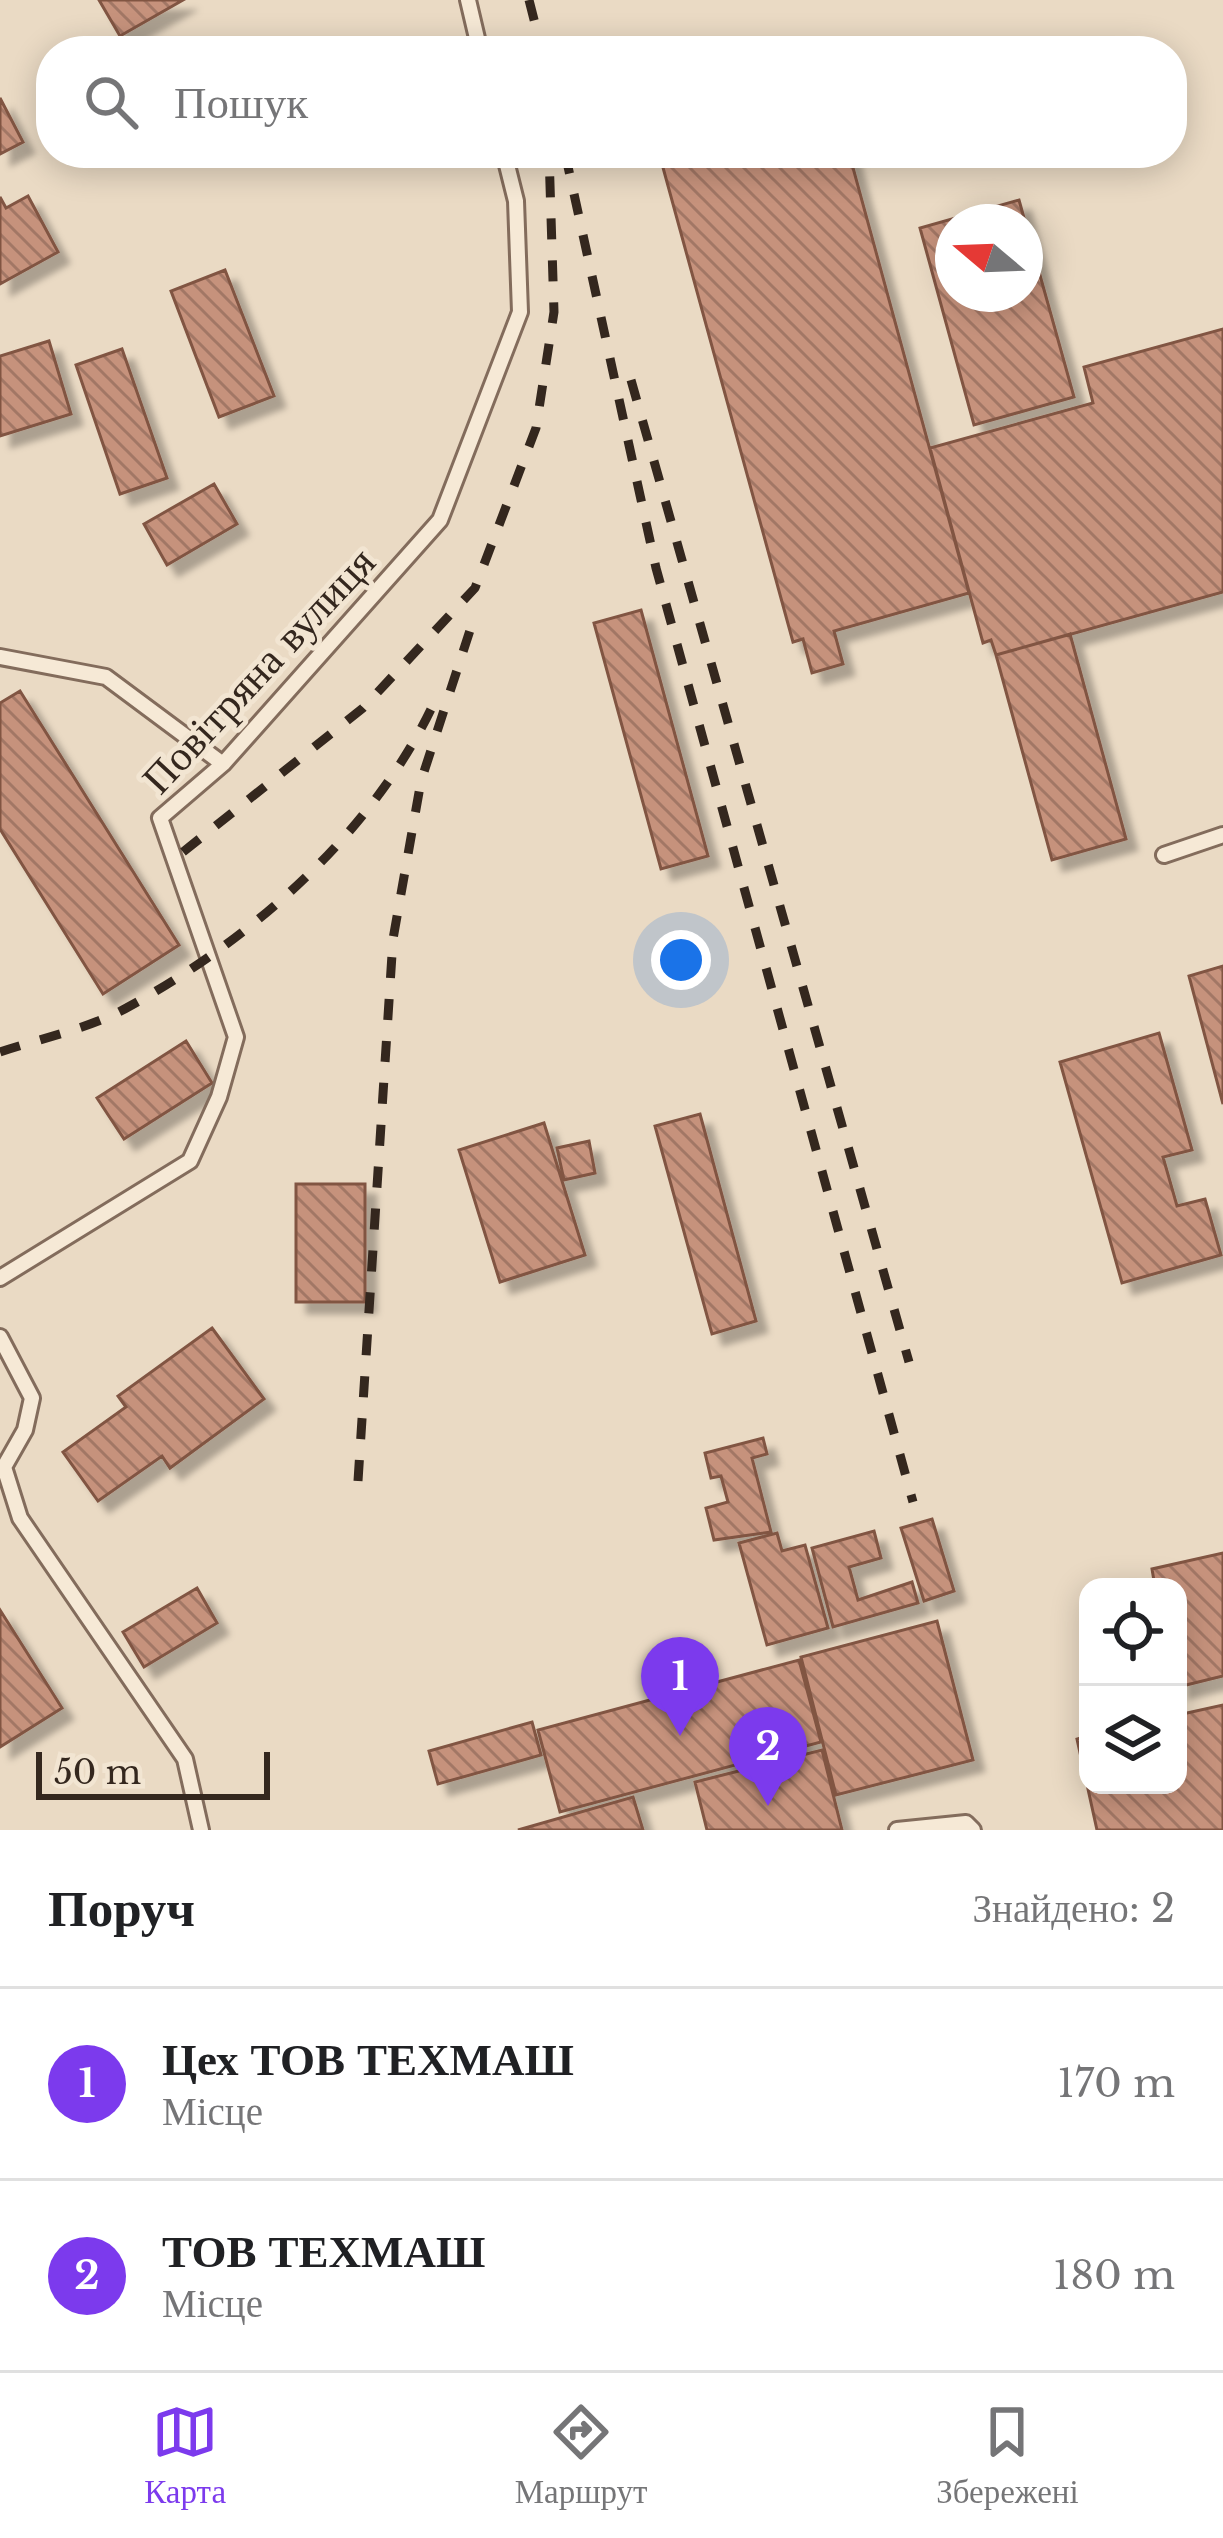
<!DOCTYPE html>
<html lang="uk">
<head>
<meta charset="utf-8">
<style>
  body { margin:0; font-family:"Libre Baskerville",serif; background:#f2f2f2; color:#202124 }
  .controls { position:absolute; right:36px; bottom:36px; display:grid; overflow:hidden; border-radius:24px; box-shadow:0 6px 30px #0003 }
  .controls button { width:108px; height:108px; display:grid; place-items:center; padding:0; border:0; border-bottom:3px solid #e0e0e0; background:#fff; color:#202124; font:60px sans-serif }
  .compass { position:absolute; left:935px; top:204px; width:108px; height:108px; border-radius:50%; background:#fff; box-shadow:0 6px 30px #0003; rotate:289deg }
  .scale { position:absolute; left:36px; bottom:30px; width:234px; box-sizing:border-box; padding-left:12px; border:6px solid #34271e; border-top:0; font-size:33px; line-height:42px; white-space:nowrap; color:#34271e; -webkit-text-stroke:9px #f2e5d2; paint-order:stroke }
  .you { position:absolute; left:681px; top:960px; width:42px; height:42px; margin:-30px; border:9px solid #fff; border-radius:50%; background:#1a73e8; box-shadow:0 0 0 18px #1a73e833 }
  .badge { display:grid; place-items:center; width:78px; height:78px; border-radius:50%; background:#7c3aed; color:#fff; font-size:39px; font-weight:700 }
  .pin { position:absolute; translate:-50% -99px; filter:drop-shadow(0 3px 6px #0008) }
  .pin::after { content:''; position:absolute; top:63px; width:42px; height:36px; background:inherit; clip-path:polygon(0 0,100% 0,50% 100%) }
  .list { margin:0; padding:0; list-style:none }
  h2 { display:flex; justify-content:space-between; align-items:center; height:156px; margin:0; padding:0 48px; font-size:51px }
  h2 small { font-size:39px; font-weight:400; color:#757577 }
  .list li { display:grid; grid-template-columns:78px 1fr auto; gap:36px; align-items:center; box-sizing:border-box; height:192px; padding:0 48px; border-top:3px solid #e0e0e0 }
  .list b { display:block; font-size:45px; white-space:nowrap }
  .list p { margin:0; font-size:39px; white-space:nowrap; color:#757577 }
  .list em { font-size:39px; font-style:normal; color:#757577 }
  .icon { flex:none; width:66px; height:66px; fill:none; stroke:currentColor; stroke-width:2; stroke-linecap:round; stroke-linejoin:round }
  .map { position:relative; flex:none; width:1223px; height:1830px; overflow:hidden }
  .search { position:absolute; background:#fff; box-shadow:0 6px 30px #0003; left:36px; right:36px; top:36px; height:132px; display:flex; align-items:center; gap:30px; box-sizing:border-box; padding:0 42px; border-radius:48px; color:#757577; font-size:45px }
  .sheet { height:540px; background:#fff }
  nav { display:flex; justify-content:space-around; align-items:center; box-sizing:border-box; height:168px; border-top:3px solid #e0e0e0; background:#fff; font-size:33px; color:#757577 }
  nav a { display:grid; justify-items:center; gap:6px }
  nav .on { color:#7c3aed }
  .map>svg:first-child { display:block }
</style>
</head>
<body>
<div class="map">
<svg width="1223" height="1830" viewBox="0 0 1223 1830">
  <defs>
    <pattern id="building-back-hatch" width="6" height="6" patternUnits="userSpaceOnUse" patternTransform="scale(3)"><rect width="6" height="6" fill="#c6927c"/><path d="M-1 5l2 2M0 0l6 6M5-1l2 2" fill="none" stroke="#a27765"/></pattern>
    <filter id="shadow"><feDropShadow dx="11" dy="11" stdDeviation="3" flood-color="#0004"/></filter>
  </defs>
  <rect width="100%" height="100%" fill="#eadac4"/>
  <path fill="url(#building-back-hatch)" stroke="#815443" stroke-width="3" fill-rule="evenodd" filter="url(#shadow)" d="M99,0H183L120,36Z
    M0,98L23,142L0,154Z
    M659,153H849L969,593L834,631L843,664L812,673L803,639L793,642Z
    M28,196L58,252L0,284V197L6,208Z
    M1019,200L1074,397L974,425L920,228ZM953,222H1025V294H953Z
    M225,270L274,396L219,417L171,291Z
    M1223,329V592L996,655L991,640L983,643L930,448L1093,403L1084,367Z
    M49,341L71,414L0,436V356Z
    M122,349L167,478L120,494L76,365Z
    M214,484L237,524L167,565L144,524Z
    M641,610L708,856L661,869L594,623Z
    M1070,634L1126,839L1052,860L996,655Z
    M20,691L179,945L103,994L0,829V703Z
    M1223,966V1104L1189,976Z
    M1159,1033L1192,1150L1163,1157L1177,1206L1205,1199L1221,1255L1122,1283L1060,1062Z
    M186,1041L212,1083L124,1139L97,1098Z
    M700,1114L756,1321L712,1334L655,1126Z
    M544,1123L585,1255L500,1282L459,1150Z
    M589,1141L595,1173L564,1180L557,1148Z
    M296,1184H365V1302H296Z
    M212,1328L264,1399L170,1468L162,1456L98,1501L63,1452L126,1407L118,1396Z
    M763,1438L767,1454L752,1458L771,1532L714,1540L706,1508L728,1502L721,1476L711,1478L705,1453Z
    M932,1519L954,1591L924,1601L901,1528Z
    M874,1531L881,1558L849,1567L858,1600L912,1582L918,1603L833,1627L812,1548Z
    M777,1533L782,1551L805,1545L828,1628L767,1645L739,1543Z
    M1223,1553V1676L1178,1687V1587H1155L1152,1569Z
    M197,1588L217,1623L144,1667L123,1632Z
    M0,1610L62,1708L0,1747Z
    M937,1621L973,1760L836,1795L801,1657Z
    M799,1660L821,1742L560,1812L538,1730Z
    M1223,1705V1830H1097L1077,1739L1088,1736V1785H1178V1715Z
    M532,1722L541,1755L438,1784L429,1751Z
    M822,1750L842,1830H707L695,1782Z
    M633,1797L643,1830H518Z"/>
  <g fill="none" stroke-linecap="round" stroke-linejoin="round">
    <g stroke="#836c5c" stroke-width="20">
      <path id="lane" d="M468,0L480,51
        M0,657L106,677L223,764
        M1164,855L1223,835
        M0,1278L190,1161L219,1097L236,1037L160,818L223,764L440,520L520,312L516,201L504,153
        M0,1337L32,1398L25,1430L4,1467L20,1518L185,1759L201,1830
        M897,1830L966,1823L973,1830"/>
    </g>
    <use href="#lane" stroke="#f6e9d6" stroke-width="14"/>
    <path stroke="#34271e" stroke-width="9" stroke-dasharray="21 21" stroke-linecap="butt" d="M529,0L542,51
      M565,153L656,568L913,1502
      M631,380L909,1362
      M183,852L363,708L475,588L536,428L554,312L549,153
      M0,1052C42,1038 92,1028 130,1006C252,939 372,833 432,707
      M358,1481L393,939L421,781L473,621"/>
  </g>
  <g text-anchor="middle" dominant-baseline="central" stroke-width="10" stroke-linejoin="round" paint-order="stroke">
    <g font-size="42" fill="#34271e" stroke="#f2e5d2">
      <text transform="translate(258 670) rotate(-47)">Повітряна вулиця</text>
    </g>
  </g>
</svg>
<div class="controls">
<button><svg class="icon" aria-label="locate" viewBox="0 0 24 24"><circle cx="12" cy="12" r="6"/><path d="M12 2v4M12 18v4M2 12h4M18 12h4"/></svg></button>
<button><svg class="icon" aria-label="layers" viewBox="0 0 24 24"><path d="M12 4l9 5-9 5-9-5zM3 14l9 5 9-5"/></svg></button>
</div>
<svg class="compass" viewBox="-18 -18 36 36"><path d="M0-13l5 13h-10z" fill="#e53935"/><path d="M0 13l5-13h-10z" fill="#757577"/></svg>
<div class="scale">50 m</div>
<div class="you"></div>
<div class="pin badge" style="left:680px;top:1736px">1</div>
<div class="pin badge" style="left:768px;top:1806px">2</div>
<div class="search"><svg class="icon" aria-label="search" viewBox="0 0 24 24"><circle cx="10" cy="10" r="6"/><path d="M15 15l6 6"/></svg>Пошук</div>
</div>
<section class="sheet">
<h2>Поруч<small>Знайдено: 2</small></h2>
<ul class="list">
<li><span class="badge">1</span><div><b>Цех ТОВ ТЕХМАШ</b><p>Місце</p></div><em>170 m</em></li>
<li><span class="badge">2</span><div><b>ТОВ ТЕХМАШ</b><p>Місце</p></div><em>180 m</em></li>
</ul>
</section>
<nav>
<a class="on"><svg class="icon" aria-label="map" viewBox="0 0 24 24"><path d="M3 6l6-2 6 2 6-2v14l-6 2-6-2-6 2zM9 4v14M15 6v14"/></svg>Карта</a>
<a><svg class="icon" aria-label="directions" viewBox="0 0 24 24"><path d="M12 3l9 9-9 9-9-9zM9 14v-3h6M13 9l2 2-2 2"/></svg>Маршрут</a>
<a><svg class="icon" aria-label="saved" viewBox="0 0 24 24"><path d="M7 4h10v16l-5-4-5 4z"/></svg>Збережені</a>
</nav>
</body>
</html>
